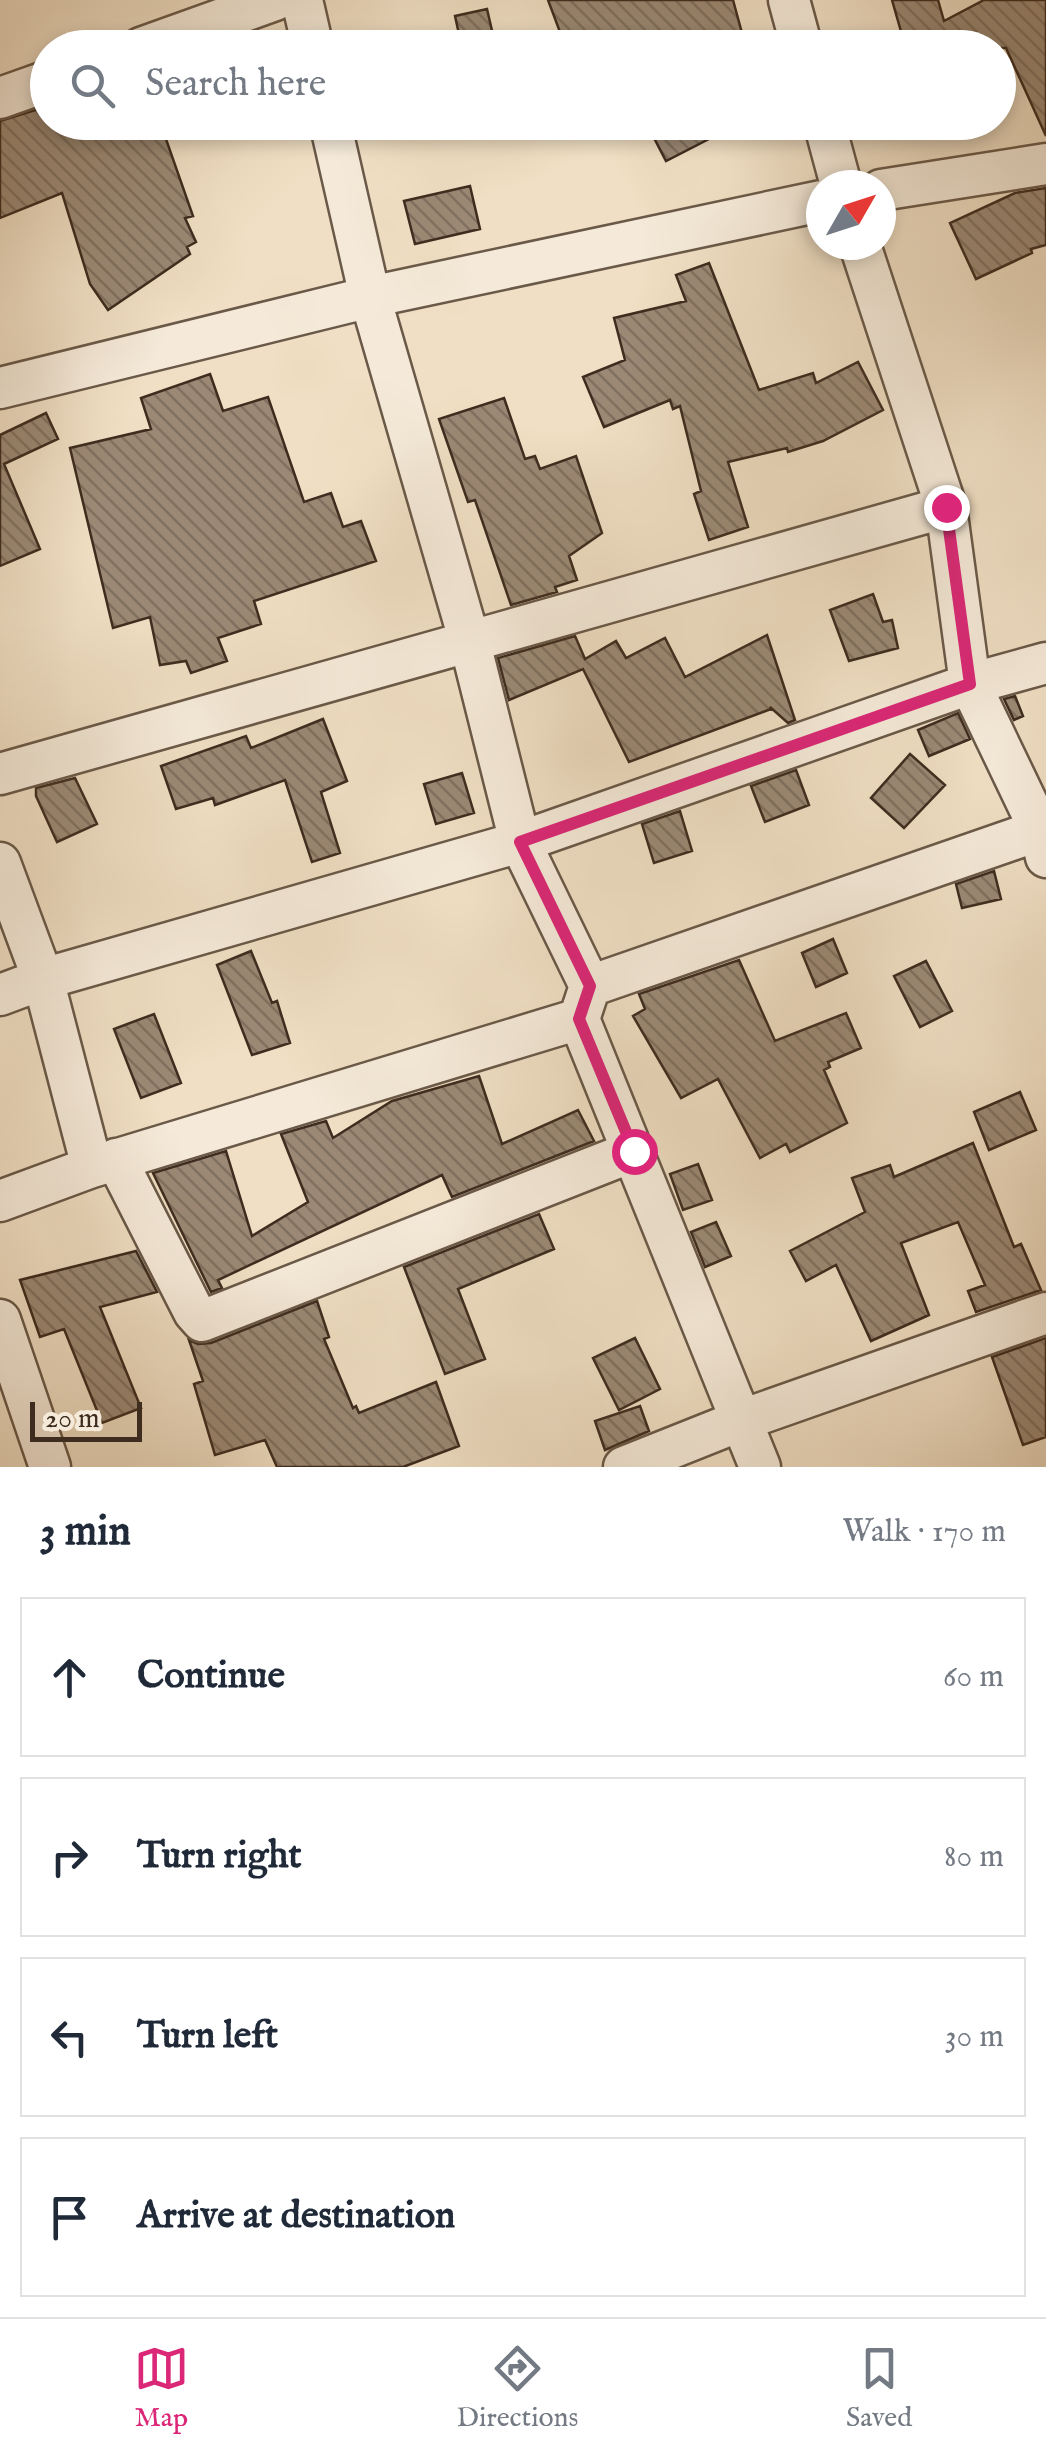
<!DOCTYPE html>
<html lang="en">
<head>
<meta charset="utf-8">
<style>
  body { margin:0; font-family:"IM FELL English",serif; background:#f2f2f3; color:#1f2937 }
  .compass { position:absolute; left:806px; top:170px; width:90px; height:90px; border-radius:50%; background:#fff; box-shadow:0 5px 15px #0003; rotate:51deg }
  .scale { position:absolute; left:30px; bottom:25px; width:112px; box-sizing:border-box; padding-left:10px; border:5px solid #3e2c1f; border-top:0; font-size:28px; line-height:35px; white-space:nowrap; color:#3e2c1f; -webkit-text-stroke:8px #f5ead9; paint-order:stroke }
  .stop { position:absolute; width:30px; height:30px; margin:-22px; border:8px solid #db2777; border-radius:50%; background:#fff }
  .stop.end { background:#db2777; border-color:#fff; box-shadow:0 2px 10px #0008 }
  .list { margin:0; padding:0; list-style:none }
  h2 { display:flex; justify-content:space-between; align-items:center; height:130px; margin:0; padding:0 40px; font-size:42px }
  h2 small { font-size:32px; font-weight:400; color:#747a83 }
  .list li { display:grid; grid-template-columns:65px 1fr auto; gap:30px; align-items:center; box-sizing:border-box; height:160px; margin:0 20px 20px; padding:0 20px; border:2px solid #e0e1e3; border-radius:0px }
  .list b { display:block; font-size:38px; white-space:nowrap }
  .list em { font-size:32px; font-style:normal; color:#747a83 }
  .icon { flex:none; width:55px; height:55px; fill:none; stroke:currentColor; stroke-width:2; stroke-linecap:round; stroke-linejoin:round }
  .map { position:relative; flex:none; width:1046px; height:1467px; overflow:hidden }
  .search { position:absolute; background:#fff; box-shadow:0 5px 15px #0003; left:30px; right:30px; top:30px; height:110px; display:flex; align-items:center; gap:25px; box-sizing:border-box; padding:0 35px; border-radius:55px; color:#747a83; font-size:38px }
  .sheet { height:850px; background:#fff }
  nav { display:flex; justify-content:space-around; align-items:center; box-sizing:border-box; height:140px; border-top:2px solid #e0e1e3; background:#fff; font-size:28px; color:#747a83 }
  nav a { display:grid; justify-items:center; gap:5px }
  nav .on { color:#db2777 }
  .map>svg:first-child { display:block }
</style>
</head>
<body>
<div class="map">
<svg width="1046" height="1467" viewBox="0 0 1046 1467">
  <defs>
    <pattern id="building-back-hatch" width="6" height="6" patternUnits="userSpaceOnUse" patternTransform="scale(2.5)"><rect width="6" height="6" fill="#9b8975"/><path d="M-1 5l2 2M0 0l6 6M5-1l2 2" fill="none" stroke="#80705f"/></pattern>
  </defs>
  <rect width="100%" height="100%" fill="#f0dfc4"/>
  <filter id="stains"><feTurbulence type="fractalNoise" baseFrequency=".002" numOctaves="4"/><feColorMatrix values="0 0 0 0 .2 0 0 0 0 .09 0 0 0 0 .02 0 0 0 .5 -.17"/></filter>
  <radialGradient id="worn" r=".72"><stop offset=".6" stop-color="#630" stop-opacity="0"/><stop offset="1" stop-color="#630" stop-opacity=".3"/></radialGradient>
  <path fill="url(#building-back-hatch)" stroke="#3e2c1f" stroke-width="2.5" d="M548,0H733L746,48H566Z
    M892,0H938L944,21L984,0H1046V136L1006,48H894L904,42Z
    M487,9L496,48H462L455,16Z
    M48,106V122H160L193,216L185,218L196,242L187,247L190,254L108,310L90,284L62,193L0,218V121Z
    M676,122H742L666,161L652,134Z
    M470,186L480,229L415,244L404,201Z
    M1046,188V245L1031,249L1032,253L976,279L950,223L1015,193Z
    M709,263L759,390L813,373L816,383L858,362L883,410L823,441L788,452L787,448L728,462L748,527L709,540L694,494L701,491L680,406L673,409L670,400L604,427L583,377L625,360L614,318L686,301L676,275Z
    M210,374L223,411L268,397L304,502L331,493L343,527L361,521L376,561L254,601L261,624L218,638L227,661L191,673L186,661L160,665L150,617L113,628L70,448L151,429L141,398Z
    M504,398L525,459L535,456L540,469L576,456L602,533L569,556L577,580L555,587L557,592L511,605L475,500L468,502L439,419Z
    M46,413L58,439L4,464L40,549L0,566V435Z
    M873,594L883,622L892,620L898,648L849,661L830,610Z
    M767,635L795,720L788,723L770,707L771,709L629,762L583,669L509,700L498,658L575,636L585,659L616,641L626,658L665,638L685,677Z
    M1015,696L1023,716L1014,720L1004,699Z
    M958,713L970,739L929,756L918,730Z
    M323,719L347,781L321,792L340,853L312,862L285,780L215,805L213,798L176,809L161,766L246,736L251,748Z
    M910,754L945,785L904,828L871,798Z
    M796,770L809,805L765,822L751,786Z
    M462,773L474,813L436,824L424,784Z
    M75,778L97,824L57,842L36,796V788Z
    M680,811L692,851L654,863L642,824Z
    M994,871L1001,899L962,908L956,884Z
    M833,939L847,973L816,987L802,953Z
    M251,951L272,1003L277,1001L290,1043L252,1055L217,965Z
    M739,960L775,1041L846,1013L861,1048L828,1062L830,1067L824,1070L847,1123L790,1152L786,1144L760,1158L718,1079L681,1098L633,1016L645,1009L639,994Z
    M926,961L952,1011L920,1027L894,976Z
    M154,1014L181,1083L141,1098L114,1029Z
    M479,1076L502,1144L578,1110L594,1141L452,1197L442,1175L218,1280L222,1288L211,1292L153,1173L226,1151L252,1236L308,1202L281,1134L326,1121L333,1138L392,1101Z
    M1020,1092L1036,1130L989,1150L974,1112Z
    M973,1143L1014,1247L1021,1244L1041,1290L976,1312L968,1291L985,1285L958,1222L901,1243L929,1315L871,1341L836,1265L806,1281L790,1251L865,1212L852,1178L890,1165L894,1177Z
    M698,1164L712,1200L683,1210L670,1174Z
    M539,1214L554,1249L458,1289L485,1359L445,1374L404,1267Z
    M716,1222L731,1256L705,1267L691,1232Z
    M136,1251L157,1292L100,1307L141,1408L102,1423L64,1329L40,1337L20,1280Z
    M317,1301L329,1337L324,1339L353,1408L356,1406L359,1413L436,1382L459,1446L403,1467H277L265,1440L215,1455L194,1384L203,1381L189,1340L198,1344L211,1343Z
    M635,1338L660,1389L619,1410L593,1358Z
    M1046,1338V1437L1023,1445L992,1357Z
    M640,1406L649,1431L605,1450L595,1421Z"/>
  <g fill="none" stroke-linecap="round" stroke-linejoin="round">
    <g stroke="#6a5948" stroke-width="45">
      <path id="minor" d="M302,0L313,48
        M789,0L802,48
        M141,48L275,0
        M0,98L48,81
        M330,122L370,297L469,639L520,842L590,986L579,1019L760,1467
        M824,122L841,185
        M881,190L1046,164
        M860,245L946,507L970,684L1040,830L1046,857
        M0,388L370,297L821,201
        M0,774L946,507
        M0,863L43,979L92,1167
        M590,986L1040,830
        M0,995L43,979L520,842L970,684L1046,663
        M116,1159L194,1312L202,1321L634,1151
        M0,1201L92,1167L579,1019
        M0,1320L50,1467
        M624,1467L742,1420L1046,1313"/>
    </g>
    <use href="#minor" stroke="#f5ead9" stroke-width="40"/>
  </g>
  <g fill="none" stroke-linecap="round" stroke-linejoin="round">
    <path stroke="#db2777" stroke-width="12" d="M634,1151L579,1019L590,986L520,842L970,684L946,507"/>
  </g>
  <rect width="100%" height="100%" filter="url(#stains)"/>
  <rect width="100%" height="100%" fill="url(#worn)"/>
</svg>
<svg class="compass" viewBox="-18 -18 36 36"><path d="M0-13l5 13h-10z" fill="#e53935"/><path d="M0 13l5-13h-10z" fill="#747a83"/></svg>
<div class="scale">20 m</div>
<div class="stop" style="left:634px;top:1151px"></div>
<div class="stop end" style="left:946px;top:507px"></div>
<div class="search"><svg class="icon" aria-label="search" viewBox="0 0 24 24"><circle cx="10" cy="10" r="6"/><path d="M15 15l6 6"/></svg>Search here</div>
</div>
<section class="sheet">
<h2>3 min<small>Walk · 170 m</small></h2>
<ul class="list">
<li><svg class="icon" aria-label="ahead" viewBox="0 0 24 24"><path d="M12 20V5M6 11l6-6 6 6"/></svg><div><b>Continue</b></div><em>60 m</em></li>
<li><svg class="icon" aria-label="right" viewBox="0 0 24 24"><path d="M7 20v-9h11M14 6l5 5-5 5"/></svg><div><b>Turn right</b></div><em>80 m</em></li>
<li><svg class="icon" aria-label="left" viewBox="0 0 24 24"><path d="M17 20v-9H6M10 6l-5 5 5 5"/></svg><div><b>Turn left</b></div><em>30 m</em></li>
<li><svg class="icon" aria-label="arrive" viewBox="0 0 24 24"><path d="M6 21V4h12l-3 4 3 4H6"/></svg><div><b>Arrive at destination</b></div></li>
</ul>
</section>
<nav>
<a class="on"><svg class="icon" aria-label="map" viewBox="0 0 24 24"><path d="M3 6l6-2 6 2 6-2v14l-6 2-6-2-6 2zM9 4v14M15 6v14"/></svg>Map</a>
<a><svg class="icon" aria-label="directions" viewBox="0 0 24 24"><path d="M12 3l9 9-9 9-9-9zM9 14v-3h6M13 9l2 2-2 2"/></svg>Directions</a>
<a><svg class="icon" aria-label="saved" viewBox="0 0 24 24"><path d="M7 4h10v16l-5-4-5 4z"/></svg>Saved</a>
</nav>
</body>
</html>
